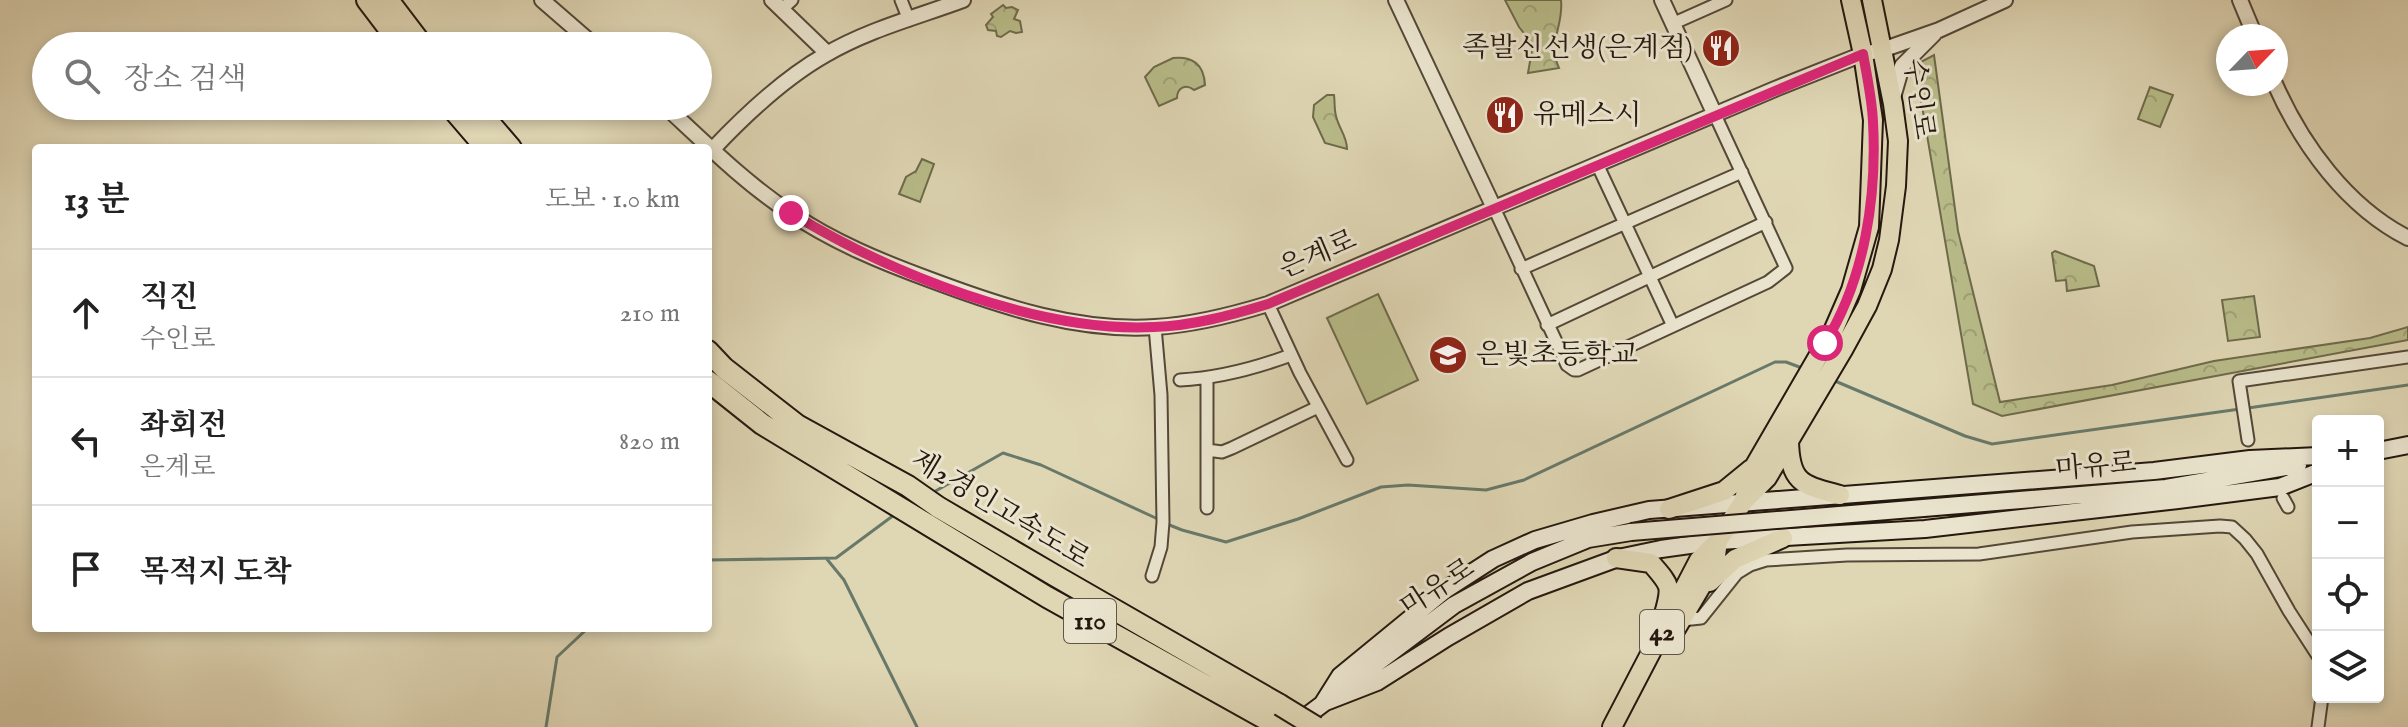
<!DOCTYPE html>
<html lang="ko">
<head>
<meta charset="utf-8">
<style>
  body { margin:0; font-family:"IM FELL English","Noto Serif KR",serif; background:#f6f6f6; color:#222 }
  .controls { position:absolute; right:24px; bottom:24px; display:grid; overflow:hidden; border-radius:8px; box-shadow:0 4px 12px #0003 }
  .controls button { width:72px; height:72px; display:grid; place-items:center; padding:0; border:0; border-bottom:2px solid #e0e0e0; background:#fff; color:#222; font:40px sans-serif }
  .compass { position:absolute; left:2216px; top:24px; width:72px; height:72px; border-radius:50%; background:#fff; box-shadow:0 4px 12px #0003; rotate:65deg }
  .stop { position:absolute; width:24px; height:24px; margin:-18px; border:6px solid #db2777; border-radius:50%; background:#fff }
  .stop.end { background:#db2777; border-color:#fff; box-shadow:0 2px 8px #0008 }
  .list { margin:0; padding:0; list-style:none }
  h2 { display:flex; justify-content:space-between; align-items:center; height:104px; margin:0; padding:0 32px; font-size:34px }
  h2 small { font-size:26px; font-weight:400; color:#767676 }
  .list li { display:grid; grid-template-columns:52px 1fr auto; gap:24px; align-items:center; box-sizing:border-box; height:128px; padding:0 32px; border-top:2px solid #e0e0e0 }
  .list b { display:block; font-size:30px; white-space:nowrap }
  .list p { margin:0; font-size:26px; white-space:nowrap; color:#767676 }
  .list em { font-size:26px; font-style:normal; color:#767676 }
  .icon { flex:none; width:44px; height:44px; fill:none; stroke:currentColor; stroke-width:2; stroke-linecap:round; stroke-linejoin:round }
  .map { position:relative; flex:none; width:2408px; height:727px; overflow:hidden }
  .search { position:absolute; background:#fff; box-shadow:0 4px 12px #0003; left:32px; top:32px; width:680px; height:88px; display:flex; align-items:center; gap:20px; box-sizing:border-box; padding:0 28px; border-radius:44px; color:#767676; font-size:30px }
  .panel { position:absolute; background:#fff; box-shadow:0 4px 12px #0003; left:32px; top:144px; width:680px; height:488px; border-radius:8px }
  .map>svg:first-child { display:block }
</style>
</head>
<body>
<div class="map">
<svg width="2408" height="727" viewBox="0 0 2408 727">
  <defs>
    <pattern id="forest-crowns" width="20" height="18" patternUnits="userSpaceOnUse" patternTransform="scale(2)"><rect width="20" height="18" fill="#b8bc89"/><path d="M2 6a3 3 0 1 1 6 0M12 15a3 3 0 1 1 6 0" fill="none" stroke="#9ea175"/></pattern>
  </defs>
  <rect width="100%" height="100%" fill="#dfd6b4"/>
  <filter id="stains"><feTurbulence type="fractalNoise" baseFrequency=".0025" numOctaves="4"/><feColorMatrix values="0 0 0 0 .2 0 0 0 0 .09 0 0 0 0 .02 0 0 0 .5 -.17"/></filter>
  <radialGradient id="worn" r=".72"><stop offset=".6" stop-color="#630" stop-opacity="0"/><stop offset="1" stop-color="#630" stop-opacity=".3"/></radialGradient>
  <path fill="url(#forest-crowns)" stroke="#6e6a4c" stroke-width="2" d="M1505,0H1561C1564,26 1547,42 1559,68L1528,73L1532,50L1531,42L1519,27Z
    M1003,5L1006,8L1012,7L1018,10L1014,19L1020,21L1022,32L1016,33L1010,31L1001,37L997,36L996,31L988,30L986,25L993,17L991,14Z
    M1934,55L1958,231L2000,402L2112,385L2214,361L2370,338L2408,327V340L2002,416L1973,404L1915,65Z
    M1173,58C1192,56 1204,64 1205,85L1194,90C1186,83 1177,88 1177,98L1159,106L1145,77L1154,67Z
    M2150,87L2173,95L2160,127L2138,119Z
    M1327,95H1334C1335,102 1334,109 1336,116C1339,129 1347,136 1347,149L1325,143L1313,117L1314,105Z
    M922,159L934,164L920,202L899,194L906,177L916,171Z
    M2055,251L2094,266L2099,286L2067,291L2066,280L2056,281L2052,253Z
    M2254,296L2260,337L2228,341L2222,300Z"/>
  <path fill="#b8bc89" stroke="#6e6a4c" stroke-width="2" d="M1378,294L1418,380L1367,404L1327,318Z"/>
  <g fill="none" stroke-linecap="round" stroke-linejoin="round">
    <path stroke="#68796a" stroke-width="3" d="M1835,381L1965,436L1992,444L2240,409
      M2248,408L2408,385
      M932,493L1003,453L1041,465L1160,520
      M1167,524L1182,530L1226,542L1298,519L1381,487L1408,485L1486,490L1524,480L1775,362H1786L1802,368
      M826,558L844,580L917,727
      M708,560L836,558L894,515
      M546,727L557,657L588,628"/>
    <g stroke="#544838" stroke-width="15">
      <path id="minor" d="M901,0L909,20
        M781,10L792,0
        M1672,24L1726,0
        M1598,166L1673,326
        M1494,208L1567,365L1574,370H1578L1768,282L1786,268L1715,115
        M1521,269L1742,172
        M1268,304L1300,373L1347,460
        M1547,325L1766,222
        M1180,380C1218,378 1256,368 1291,355
        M2248,440L2239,381L2408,357
        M1207,450L1222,452L1232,448L1318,407
        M2283,498L2288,507
        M1207,508V379
        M1152,576L1161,547L1163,522L1161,395L1155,327
        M1682,620L1701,618L1737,573L1750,565L1766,560L1847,555L1979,554L2132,532L2220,526L2232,527L2245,539L2257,554L2289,611L2318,656
        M2318,727L2322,697"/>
    </g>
    <g stroke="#544838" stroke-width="18">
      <path id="tertiary" d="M542,0L595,46
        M772,0L827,53
        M1396,0L1494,208
        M1662,0L1715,115
        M2240,0L2255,36
        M2275,84C2302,145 2347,207 2408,238
        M1894,94L1902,66L1934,34
        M665,106C705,143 744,182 789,212C833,242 882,262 931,280C1003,307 1078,332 1155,327C1193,325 1232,315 1268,304L1775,89L1863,54L1882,50L1939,30L2005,0
        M713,149C746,114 783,79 825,55C867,30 917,17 963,0"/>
    </g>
    <g stroke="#25180f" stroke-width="20">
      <path id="secondary" d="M2378,451L2408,445
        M1839,515L2166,488L2298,465
        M1323,703L1340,676L1445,590L1493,559L1535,540L1593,523L1649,510L2154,471L2250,459L2318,456
        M1323,703L1377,682L1448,637L1528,591L1618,558L1661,549L1718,541L1925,529L2178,500L2280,487L2318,472
        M1292,727L1454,605L1532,562L1588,539L1631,532"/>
    </g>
    <g stroke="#25180f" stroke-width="22">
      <path id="primary" d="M1789,441C1790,484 1803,485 1840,495
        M1743,502L1767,478L1843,350L1867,306L1882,269L1889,240L1896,186L1898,141L1893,104L1872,0
        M1669,509L1724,491L1751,469
        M1616,558L1651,563C1671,586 1672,586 1664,614
        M1710,582L1735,559L1783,538
        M1673,634L1715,563L1718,541
        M1612,727L1699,560L1718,541L1743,502L1754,467L1834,329L1851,290L1869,227L1873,120L1863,54L1851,0"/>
    </g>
    <g stroke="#25180f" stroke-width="24">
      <path id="motorway" d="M367,0L402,46
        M388,0L423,46
        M450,106L486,148
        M475,106L511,148
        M708,351L724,368L797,425L908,486L938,507L1054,575L1280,705
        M708,381L762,424L1047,597L1280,727"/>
    </g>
    <use href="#minor" stroke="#eae4ce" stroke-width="11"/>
    <use href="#tertiary" stroke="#eae4ce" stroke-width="14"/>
    <use href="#secondary" stroke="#eae4ce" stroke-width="16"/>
    <use href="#primary" stroke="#dfd6b4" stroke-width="18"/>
    <use href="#motorway" stroke="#dfd6b4" stroke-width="20"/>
    <g stroke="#25180f" stroke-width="20" stroke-linecap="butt">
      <path id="secondary-bridge" d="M1631,532L1839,515"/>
    </g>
    <g stroke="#25180f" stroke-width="24" stroke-linecap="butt">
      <path id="motorway-bridge" d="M1280,705L1316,727"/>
    </g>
    <use href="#secondary-bridge" stroke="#eae4ce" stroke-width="16"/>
    <use href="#motorway-bridge" stroke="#dfd6b4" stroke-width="20"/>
  </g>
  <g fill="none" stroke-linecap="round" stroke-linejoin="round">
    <path stroke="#db2777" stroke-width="10" d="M791,213C889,273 1038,333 1154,327C1192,326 1232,315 1268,304L1863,54C1867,76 1872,99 1873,122C1877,197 1865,278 1825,343"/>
  </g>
  <defs>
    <g id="restaurant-disc" transform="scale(2)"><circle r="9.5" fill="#8f2418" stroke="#eae4ce"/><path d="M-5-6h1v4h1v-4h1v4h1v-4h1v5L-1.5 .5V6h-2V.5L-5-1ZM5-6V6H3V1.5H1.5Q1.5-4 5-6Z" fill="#fff"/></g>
    <g id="school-disc" transform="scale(2)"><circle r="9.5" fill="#8f2418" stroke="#eae4ce"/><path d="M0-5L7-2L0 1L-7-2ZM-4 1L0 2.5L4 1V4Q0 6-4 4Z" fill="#fff"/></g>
  </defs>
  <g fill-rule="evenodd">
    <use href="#restaurant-disc" x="1721" y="48"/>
    <use href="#restaurant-disc" x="1505" y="115"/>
    <use href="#school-disc" x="1448" y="355"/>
  </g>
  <g text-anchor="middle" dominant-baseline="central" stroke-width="6" stroke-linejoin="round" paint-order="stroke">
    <g fill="#eae4ce" stroke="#605548" stroke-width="2">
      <rect x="1064" y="599" width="52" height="44" rx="6"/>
      <rect x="1640" y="610" width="44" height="44" rx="6"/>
    </g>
    <g font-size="26" font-weight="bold" fill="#25180f">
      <text x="1090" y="621">110</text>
      <text x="1662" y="632">42</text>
    </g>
    <g font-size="28" fill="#25180f" stroke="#eae4ce" text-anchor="start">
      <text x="1693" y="48" text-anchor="end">족발신선생(은계점)</text>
      <text x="1533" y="115">유메스시</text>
      <text x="1476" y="355">은빛초등학교</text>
    </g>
    <g font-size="28" fill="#25180f" stroke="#eae4ce">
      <text transform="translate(1918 99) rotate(82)">수인로</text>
      <text transform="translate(1318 255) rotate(-23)">은계로</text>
      <text transform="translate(2096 467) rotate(-5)">마유로</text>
      <text transform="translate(1000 510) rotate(31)">제2경인고속도로</text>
      <text transform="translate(1438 588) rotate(-33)">마유로</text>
    </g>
  </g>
  <rect width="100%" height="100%" filter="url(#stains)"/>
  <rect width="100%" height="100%" fill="url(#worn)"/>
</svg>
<div class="controls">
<button>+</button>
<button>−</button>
<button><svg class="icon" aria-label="locate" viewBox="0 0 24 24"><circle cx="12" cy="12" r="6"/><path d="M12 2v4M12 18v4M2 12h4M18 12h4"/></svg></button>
<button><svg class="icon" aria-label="layers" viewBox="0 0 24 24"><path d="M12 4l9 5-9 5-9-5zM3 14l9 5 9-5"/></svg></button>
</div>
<svg class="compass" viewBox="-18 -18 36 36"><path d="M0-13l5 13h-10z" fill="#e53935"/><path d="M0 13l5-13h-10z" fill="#767676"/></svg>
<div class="stop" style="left:1825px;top:343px"></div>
<div class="stop end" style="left:791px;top:213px"></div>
<div class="search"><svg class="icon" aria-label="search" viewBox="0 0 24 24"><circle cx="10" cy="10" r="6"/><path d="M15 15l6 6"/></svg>장소 검색</div>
<section class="panel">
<h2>13 분<small>도보 · 1.0 km</small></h2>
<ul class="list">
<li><svg class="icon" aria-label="ahead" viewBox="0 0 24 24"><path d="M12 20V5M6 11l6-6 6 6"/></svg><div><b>직진</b><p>수인로</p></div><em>210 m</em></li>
<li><svg class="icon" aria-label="left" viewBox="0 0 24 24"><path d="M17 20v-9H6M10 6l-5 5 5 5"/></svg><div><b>좌회전</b><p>은계로</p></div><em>820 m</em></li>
<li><svg class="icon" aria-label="arrive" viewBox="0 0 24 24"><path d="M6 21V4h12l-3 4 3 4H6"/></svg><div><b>목적지 도착</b></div></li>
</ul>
</section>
</div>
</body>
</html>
